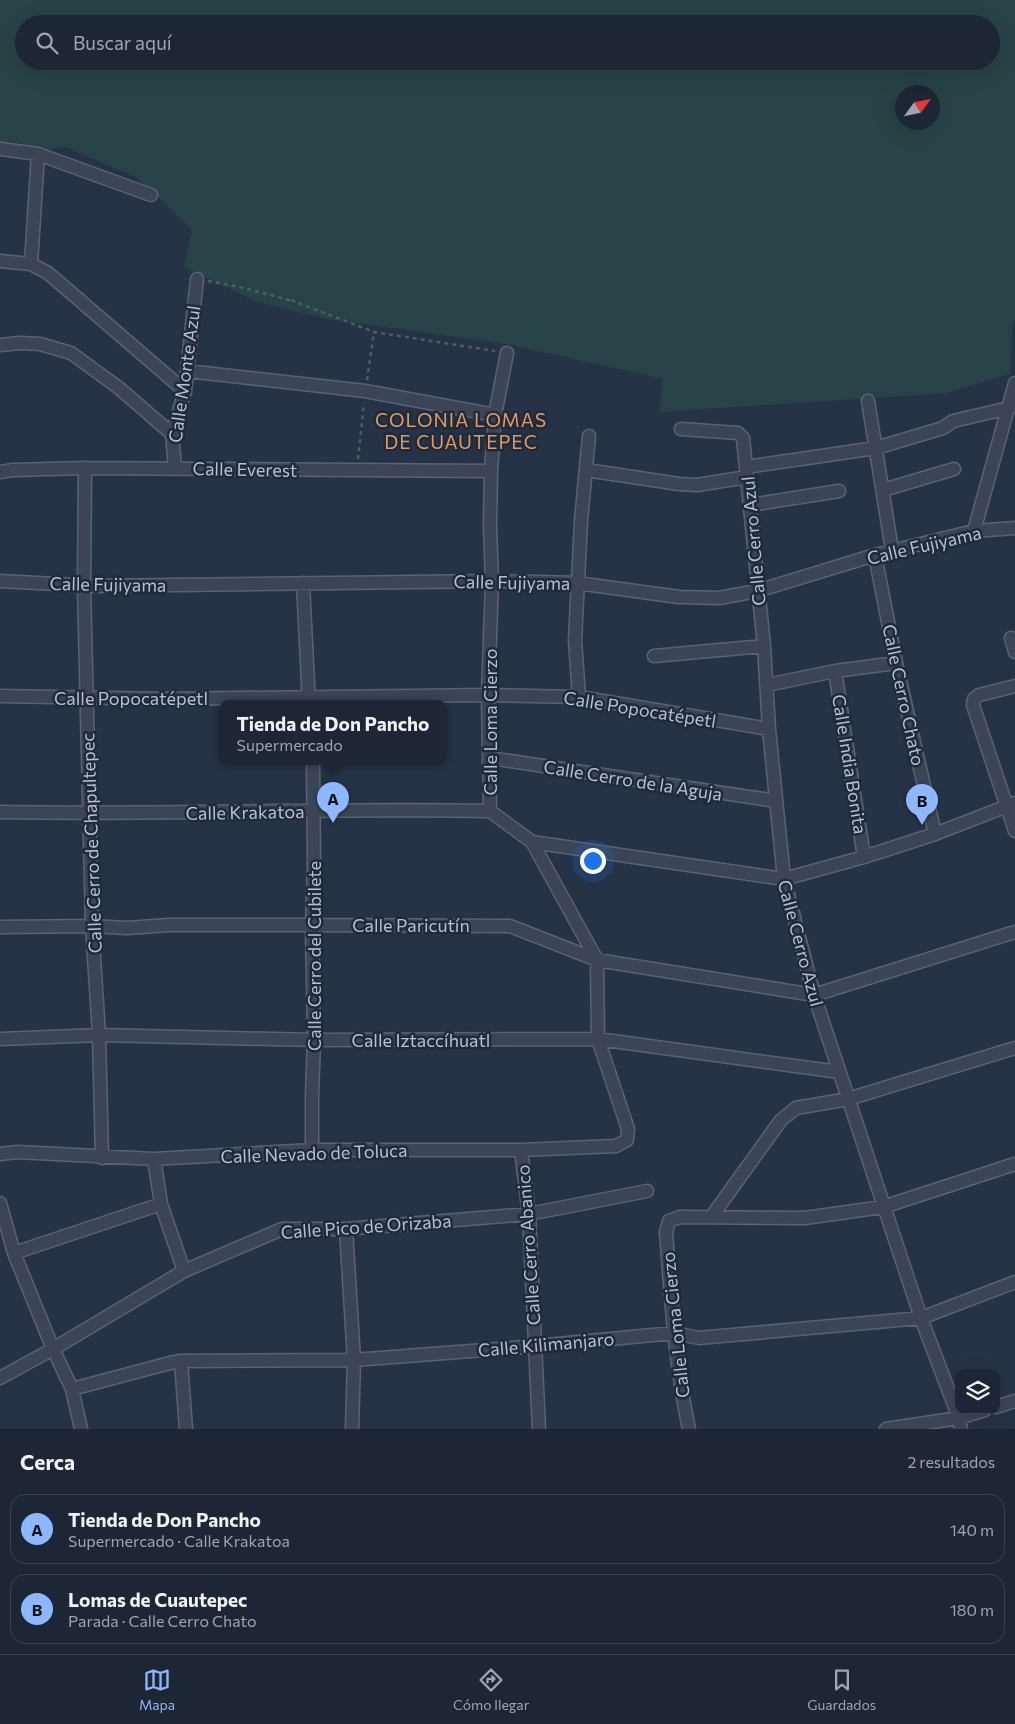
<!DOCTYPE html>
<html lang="es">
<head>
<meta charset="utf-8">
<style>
  body { margin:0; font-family:Commissioner,sans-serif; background:#293240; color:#f1f3f6 }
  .controls { position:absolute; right:15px; bottom:15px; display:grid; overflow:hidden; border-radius:10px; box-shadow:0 5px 20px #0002 }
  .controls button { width:45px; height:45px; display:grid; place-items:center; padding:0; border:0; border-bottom:1px solid #3a434f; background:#1c2634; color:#f1f3f6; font:25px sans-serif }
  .compass { position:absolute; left:895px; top:85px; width:45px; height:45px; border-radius:50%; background:#1c2634; box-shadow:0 5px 20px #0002; rotate:57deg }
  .you { position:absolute; left:592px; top:860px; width:18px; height:18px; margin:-12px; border:4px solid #fff; border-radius:50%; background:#1a73e8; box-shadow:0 0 0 8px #1a73e833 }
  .badge { display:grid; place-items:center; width:32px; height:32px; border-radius:50%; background:#8db7ff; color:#111; font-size:16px; font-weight:700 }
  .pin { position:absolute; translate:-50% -41px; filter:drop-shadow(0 1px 2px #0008) }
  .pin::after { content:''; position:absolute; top:26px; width:18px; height:15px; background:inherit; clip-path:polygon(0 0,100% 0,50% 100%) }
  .popup { position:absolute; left:219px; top:700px; width:228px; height:65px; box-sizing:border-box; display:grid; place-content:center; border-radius:10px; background:#1c2634; filter:drop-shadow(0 1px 4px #0005); font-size:16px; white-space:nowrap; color:#a0a5ac }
  .popup b { font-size:19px; color:#f1f3f6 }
  .popup::after { content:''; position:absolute; left:50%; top:100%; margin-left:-10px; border:10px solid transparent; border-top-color:#1c2634 }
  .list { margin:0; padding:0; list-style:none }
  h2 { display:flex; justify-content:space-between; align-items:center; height:65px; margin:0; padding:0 20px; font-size:21px }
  h2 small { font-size:16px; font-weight:400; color:#a0a5ac }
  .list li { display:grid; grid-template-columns:32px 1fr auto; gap:15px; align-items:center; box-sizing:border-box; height:70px; margin:0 10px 10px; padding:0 10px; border:1px solid #3a434f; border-radius:15px }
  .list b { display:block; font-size:19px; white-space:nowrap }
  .list p { margin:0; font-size:16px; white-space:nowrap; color:#a0a5ac }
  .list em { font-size:16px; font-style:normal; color:#a0a5ac }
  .icon { flex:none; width:28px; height:28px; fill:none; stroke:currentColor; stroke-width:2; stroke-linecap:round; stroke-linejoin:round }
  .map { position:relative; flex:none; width:1015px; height:1429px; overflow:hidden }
  .search { position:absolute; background:#1c2634; box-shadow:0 5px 20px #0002; left:15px; right:15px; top:15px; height:55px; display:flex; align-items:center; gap:12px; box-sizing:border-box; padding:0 18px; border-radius:28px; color:#a0a5ac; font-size:19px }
  .sheet { height:225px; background:#1c2634 }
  nav { display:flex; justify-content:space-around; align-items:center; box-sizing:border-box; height:70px; border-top:1px solid #3a434f; background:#1c2634; font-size:14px; color:#a0a5ac }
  nav a { display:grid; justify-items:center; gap:2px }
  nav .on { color:#8db7ff }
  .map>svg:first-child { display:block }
</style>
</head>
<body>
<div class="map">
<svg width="1015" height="1429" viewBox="0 0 1015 1429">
  <rect width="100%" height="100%" fill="#263346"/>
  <path fill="#284347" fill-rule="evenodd" d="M0,0H1015V320L1013,322L1010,374L946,393L659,412L663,379L507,344L328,319L257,302L184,267L192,230L138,178L65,147L32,153L0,144ZM24,24H991V61H24ZM902,92H932V122H902Z"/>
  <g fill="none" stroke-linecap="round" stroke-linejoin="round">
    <g stroke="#596373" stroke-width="15">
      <path id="minor" d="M0,149L38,154L151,195
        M0,261L31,264L48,273L185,391
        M31,264L38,154
        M0,345L20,343L40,344L71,353L119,388L172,434
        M187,371L365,391L495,415
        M868,401L892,550
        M681,429L738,433L743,438L764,646L769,729L784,879L814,995L921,1318L959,1418L961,1429
        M746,467L876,448L943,428L953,421L1009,408
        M85,468L84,586L92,926L99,1035L102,1158
        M175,468L172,434L185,391L197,279
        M586,470L679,484L697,485L747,477
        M0,472L13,470L85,468L491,471
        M883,490L954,469
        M750,505L839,491
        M974,531L1015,383
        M875,555L896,663L935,834
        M0,581L93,586L492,581L577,583L679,597L719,598L757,591L875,555L974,531L1015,528
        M303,583L309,704
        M1011,638L1015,652
        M654,656L764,646
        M835,671L864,857
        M767,685L835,671L896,663
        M1015,686L979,695L974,699L973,705L1015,831
        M0,696L164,699L488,695L579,697L769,729
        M579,697L575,640L581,521L589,436
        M490,758L776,801
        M0,812C163,815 327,808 490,811
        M532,842L784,879L864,857L935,834L1015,803
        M0,927L92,926L127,928L169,925H312L510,926L597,960L814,995L1015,932
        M0,1039L99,1035L314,1040L598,1039L839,1072
        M312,1150V1095L314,1040L312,925L314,867L313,762
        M521,1150L529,1214L539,1429
        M0,1154L17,1152L154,1159L312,1150H521L616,1146L627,1140L628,1129L598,1039L597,960L532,842L490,811L488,695L492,581L490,526L491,471L495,415L507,353
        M154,1159L161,1204L184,1271
        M0,1203L14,1253L53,1349L72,1389L81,1429
        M712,1216L781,1120L796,1108L848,1099L1015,1048
        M346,1229L354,1360L352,1429
        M14,1253L161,1204
        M181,1361L186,1429
        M0,1378L53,1349L184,1271L282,1229H346L529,1214L647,1191
        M72,1389L170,1363L181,1361L354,1360L536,1346L674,1333L699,1338L921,1318L1015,1282
        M996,1407L1015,1401
        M689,1429C675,1364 671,1298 666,1232L669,1221L680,1217L805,1218L883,1207L1015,1164
        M886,1429L959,1418L985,1410"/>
    </g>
    <path stroke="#466063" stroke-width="2.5" stroke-dasharray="4 4" stroke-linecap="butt" d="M208,281L244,288L289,300L288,299L374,332L495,351
      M367,380L374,332
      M358,459L364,403"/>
    <use href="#minor" stroke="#3b4556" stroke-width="12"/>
  </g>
  <g text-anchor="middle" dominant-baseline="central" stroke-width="5" stroke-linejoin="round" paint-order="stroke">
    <g font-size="18" fill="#b8c1cf" stroke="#1f2a3b">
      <text transform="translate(184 374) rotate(-82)">Calle Monte Azul</text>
      <text transform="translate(245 469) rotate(1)">Calle Everest</text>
      <text transform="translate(753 541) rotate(-95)">Calle Cerro Azul</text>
      <text transform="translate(924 545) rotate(-13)">Calle Fujiyama</text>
      <text transform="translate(512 582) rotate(1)">Calle Fujiyama</text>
      <text transform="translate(108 584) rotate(1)">Calle Fujiyama</text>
      <text transform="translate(904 695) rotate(78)">Calle Cerro Chato</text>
      <text x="131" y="698">Calle Popocatépetl</text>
      <text transform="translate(640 709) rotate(9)">Calle Popocatépetl</text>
      <text transform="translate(490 722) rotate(-90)">Calle Loma Cierzo</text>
      <text transform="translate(850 764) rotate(81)">Calle India Bonita</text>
      <text transform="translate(633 780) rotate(9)">Calle Cerro de la Aguja</text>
      <text transform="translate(245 812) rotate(-1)">Calle Krakatoa</text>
      <text transform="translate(91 843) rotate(-92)">Calle Cerro de Chapultepec</text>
      <text x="411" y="925">Calle Paricutín</text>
      <text transform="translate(801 943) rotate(75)">Calle Cerro Azul</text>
      <text transform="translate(314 956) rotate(-90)">Calle Cerro del Cubilete</text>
      <text x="421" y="1040">Calle Iztaccíhuatl</text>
      <text transform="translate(314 1153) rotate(-2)">Calle Nevado de Toluca</text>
      <text transform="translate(366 1226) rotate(-4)">Calle Pico de Orizaba</text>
      <text transform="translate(528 1245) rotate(-94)">Calle Cerro Abanico</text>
      <text transform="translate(675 1325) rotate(-96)">Calle Loma Cierzo</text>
      <text transform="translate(546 1344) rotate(-5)">Calle Kilimanjaro</text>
    </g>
    <g font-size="19" letter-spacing="1" fill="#df9b63" stroke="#1f2a3b">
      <text x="461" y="419">COLONIA LOMAS<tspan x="461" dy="22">DE CUAUTEPEC</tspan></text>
    </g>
  </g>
</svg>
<div class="controls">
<button><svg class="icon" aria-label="layers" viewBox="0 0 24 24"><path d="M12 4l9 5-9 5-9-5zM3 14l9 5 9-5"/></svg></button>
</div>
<svg class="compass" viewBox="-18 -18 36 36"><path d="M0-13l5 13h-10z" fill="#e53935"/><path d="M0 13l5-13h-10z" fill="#a0a5ac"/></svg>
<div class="you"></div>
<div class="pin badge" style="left:333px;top:823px">A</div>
<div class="popup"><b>Tienda de Don Pancho</b>Supermercado</div>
<div class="pin badge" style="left:922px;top:825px">B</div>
<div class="search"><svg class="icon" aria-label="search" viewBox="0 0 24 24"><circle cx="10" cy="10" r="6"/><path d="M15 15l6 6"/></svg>Buscar aquí</div>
</div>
<section class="sheet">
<h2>Cerca<small>2 resultados</small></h2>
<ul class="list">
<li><span class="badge">A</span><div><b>Tienda de Don Pancho</b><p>Supermercado · Calle Krakatoa</p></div><em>140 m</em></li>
<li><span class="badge">B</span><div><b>Lomas de Cuautepec</b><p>Parada · Calle Cerro Chato</p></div><em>180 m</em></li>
</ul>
</section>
<nav>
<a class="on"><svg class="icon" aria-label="map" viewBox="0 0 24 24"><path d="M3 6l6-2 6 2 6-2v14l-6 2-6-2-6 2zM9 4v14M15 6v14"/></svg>Mapa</a>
<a><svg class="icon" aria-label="directions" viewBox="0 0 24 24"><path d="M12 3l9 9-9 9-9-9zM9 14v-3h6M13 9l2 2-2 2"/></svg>Cómo llegar</a>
<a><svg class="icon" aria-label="saved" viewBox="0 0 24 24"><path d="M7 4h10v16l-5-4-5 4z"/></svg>Guardados</a>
</nav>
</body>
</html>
